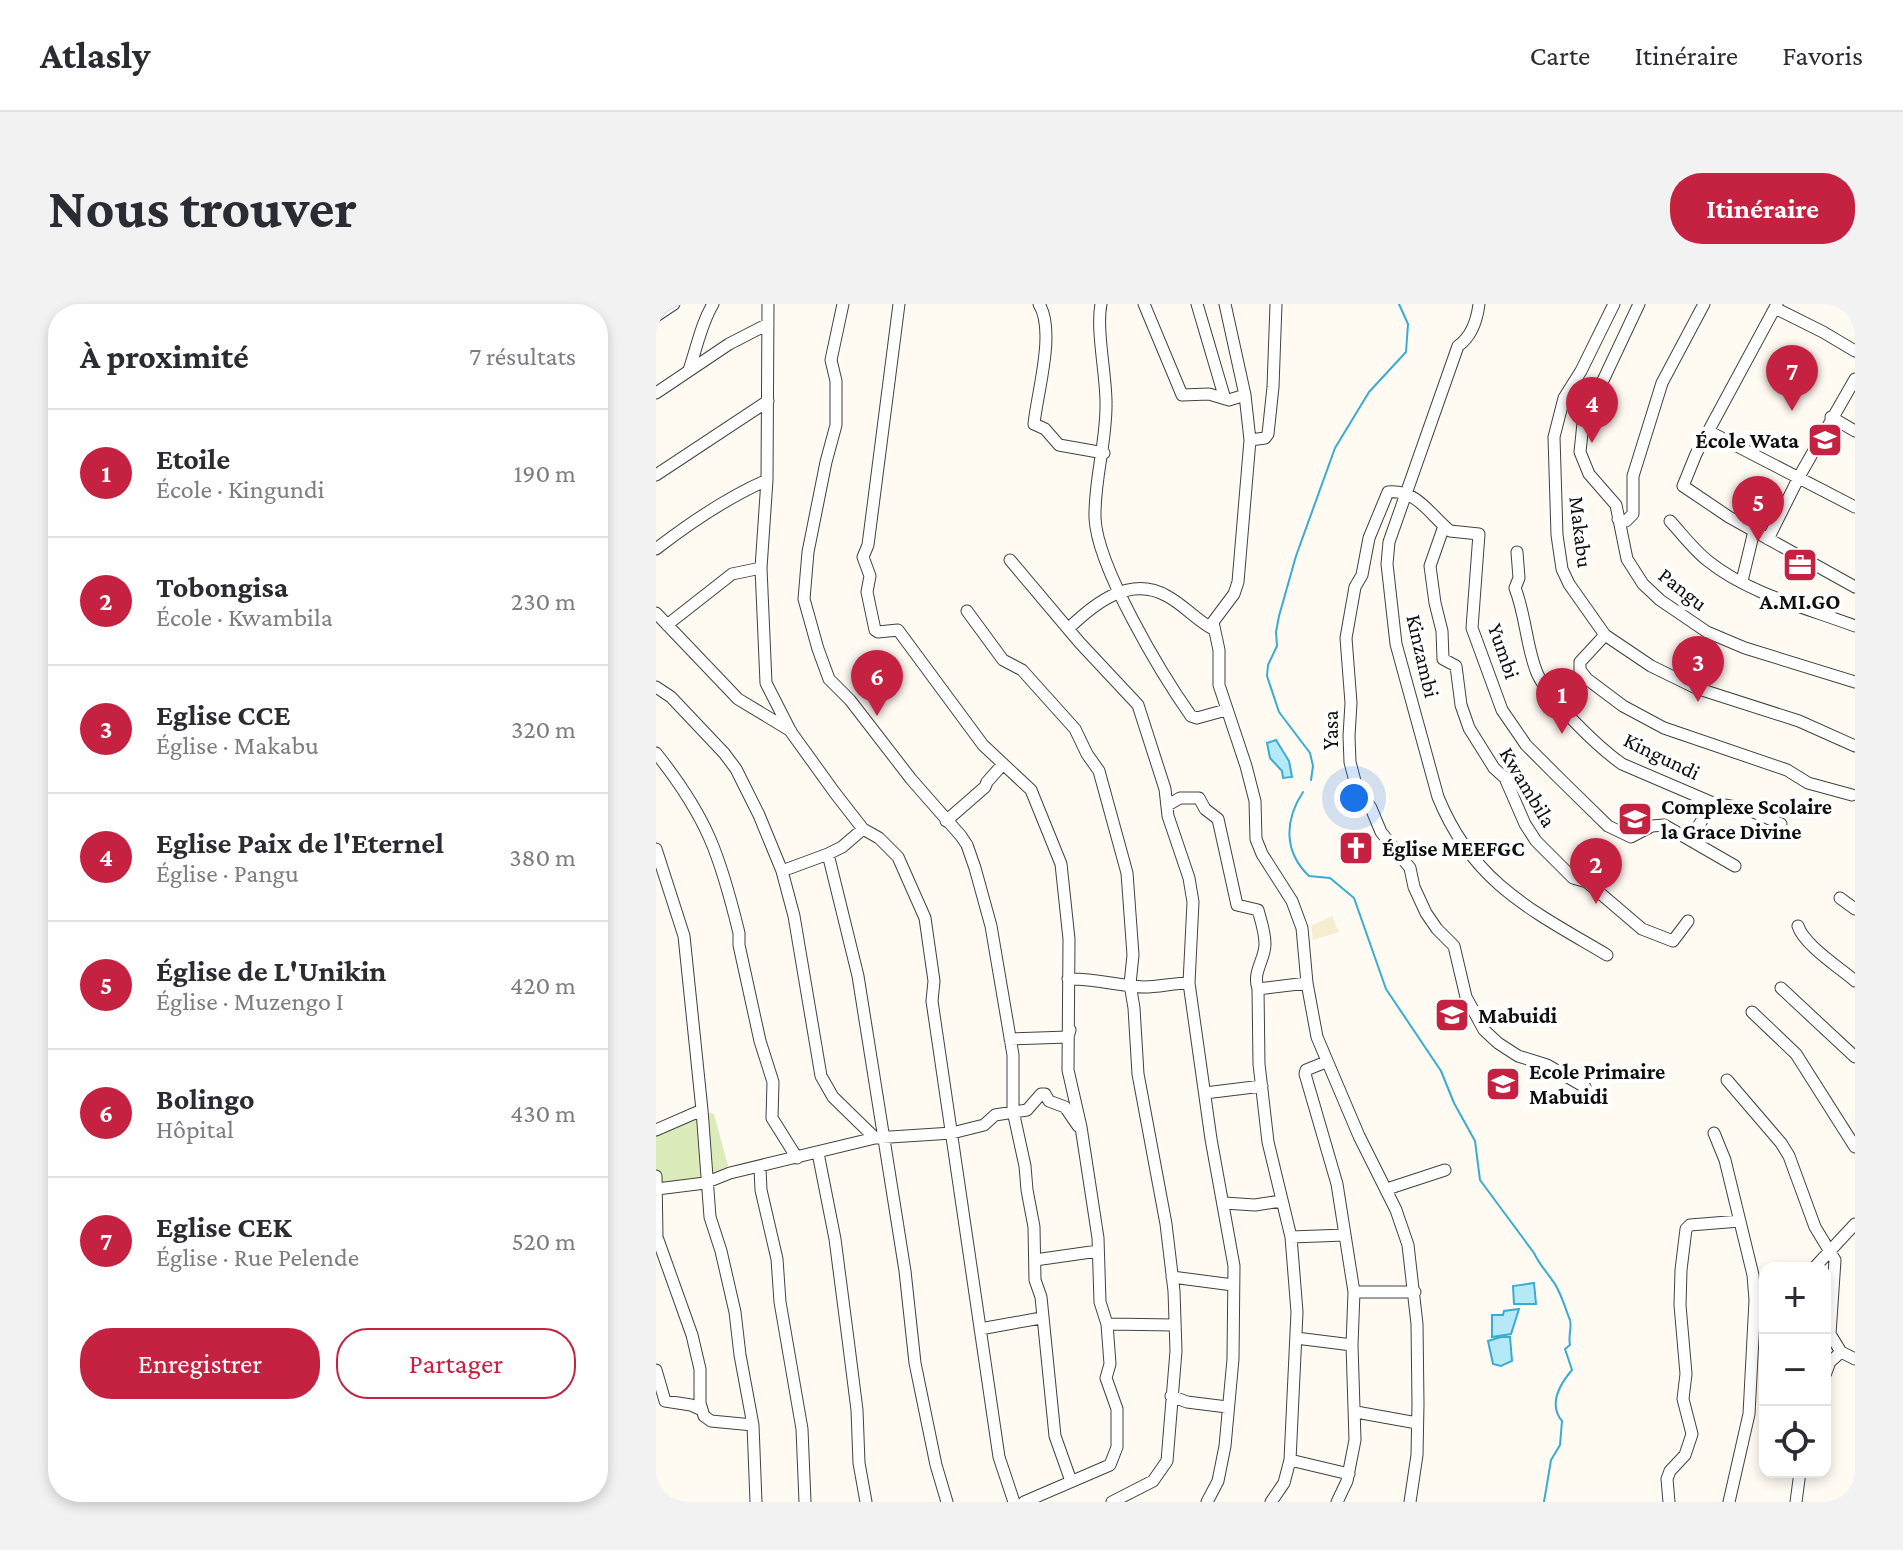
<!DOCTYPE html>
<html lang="fr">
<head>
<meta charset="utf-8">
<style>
  body { margin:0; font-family:"Crimson Pro",serif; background:#f2f2f3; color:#2b2b33 }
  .controls { position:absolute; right:24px; bottom:24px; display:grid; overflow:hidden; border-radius:16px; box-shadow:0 4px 12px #0003 }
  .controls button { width:72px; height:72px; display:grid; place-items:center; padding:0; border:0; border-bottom:2px solid #e1e1e2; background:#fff; color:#2b2b33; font:40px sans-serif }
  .you { position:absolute; left:698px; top:494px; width:28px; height:28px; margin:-20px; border:6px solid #fff; border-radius:50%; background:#1a73e8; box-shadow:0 0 0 12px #1a73e833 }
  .badge { display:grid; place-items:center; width:52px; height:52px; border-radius:50%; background:#c52242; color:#fff; font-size:26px; font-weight:700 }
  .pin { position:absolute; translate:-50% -66px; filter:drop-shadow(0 2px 4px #0008) }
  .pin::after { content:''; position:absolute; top:42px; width:28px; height:24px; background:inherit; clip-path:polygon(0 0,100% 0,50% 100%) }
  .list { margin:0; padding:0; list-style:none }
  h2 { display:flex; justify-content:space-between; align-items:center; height:104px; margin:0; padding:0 32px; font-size:34px }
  h2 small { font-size:26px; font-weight:400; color:#7c7c81 }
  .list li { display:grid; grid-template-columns:52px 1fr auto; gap:24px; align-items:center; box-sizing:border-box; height:128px; padding:0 32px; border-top:2px solid #e1e1e2 }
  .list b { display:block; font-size:30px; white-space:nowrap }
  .list p { margin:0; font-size:26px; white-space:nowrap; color:#7c7c81 }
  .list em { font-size:26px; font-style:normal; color:#7c7c81 }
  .actions { display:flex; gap:16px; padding:24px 32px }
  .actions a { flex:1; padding:18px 0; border:2px solid #c52242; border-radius:32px; text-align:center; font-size:28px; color:#c52242 }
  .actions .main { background:#c52242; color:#fff }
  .icon { flex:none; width:44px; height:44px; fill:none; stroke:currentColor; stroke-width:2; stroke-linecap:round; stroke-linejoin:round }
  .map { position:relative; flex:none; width:1199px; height:1198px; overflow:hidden; border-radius:32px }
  header { display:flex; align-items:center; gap:48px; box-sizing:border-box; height:112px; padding:0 40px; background:#fff; border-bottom:2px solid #e1e1e2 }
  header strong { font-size:38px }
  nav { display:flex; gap:44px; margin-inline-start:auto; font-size:28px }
  .intro { display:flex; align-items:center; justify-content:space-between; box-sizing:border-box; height:192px; padding:0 48px }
  h1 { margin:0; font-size:56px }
  .button { padding:20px 36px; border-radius:32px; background:#c52242; color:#fff; font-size:28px; font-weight:700 }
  main { display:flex; gap:48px; padding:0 48px }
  aside { flex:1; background:#fff; border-radius:32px; box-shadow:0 4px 12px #0003 }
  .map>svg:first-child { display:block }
</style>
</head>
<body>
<header>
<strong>Atlasly</strong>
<nav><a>Carte</a><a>Itinéraire</a><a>Favoris</a></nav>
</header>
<div class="intro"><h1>Nous trouver</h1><a class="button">Itinéraire</a></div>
<main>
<aside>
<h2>À proximité<small>7 résultats</small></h2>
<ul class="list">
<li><span class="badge">1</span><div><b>Etoile</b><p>École · Kingundi</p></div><em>190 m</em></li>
<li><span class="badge">2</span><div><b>Tobongisa</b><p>École · Kwambila</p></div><em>230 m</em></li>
<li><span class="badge">3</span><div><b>Eglise CCE</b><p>Église · Makabu</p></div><em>320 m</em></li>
<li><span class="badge">4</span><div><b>Eglise Paix de l'Eternel</b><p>Église · Pangu</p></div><em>380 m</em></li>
<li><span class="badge">5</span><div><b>Église de L'Unikin</b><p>Église · Muzengo I</p></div><em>420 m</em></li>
<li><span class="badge">6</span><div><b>Bolingo</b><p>Hôpital</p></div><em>430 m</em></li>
<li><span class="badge">7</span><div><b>Eglise CEK</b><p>Église · Rue Pelende</p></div><em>520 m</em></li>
</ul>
<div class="actions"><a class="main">Enregistrer</a><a>Partager</a></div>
</aside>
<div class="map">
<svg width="1199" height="1198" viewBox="0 0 1199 1198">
  <rect width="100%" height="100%" fill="#fffaf2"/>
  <path fill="#f6edd1" d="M676,612L683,628L657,636L655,622Z"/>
  <path fill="#dbebb9" d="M46,807L58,810L74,869L0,886V828Z"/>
  <path fill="#b5e9f8" stroke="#39acd2" stroke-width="2" d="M620,436L633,457L636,473L627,474L626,467L614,454L611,439Z
    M878,979L880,1000H858L857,982Z
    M863,1005L855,1030L836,1033V1011H847L848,1007Z
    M845,1033H854L856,1057L845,1062L837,1060L832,1037Z"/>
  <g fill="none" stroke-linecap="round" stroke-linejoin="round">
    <path stroke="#39acd2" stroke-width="2" d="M655,476L657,462L654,449L623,408L611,372L612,361L621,342L620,328L623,312L640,252L679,144L713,88L750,48L752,20L743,0
      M647,488C628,517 628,548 653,572L674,574L698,594L730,685L785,767L798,799L819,837L824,876L878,949C883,960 890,967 896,976C904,985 909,1004 914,1016C916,1023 912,1032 914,1041L909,1045L916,1066C904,1080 892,1100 906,1117L904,1141L895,1156L888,1198"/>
    <g stroke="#424242" stroke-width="13">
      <path id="minor" d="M112,0L111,176L105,264L110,379L135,428L179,489L207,525L223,534L242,553L269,614L278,677L276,697L343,1153L358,1198
        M187,0L175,56L180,77V121L170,158L152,248L148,295L162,345L173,375L194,396L255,475L305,532L311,541L319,564L335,622L357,751V807L369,862L371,886L378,923L379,976L385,993L399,1132L415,1177
        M243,0L212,241L207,253L214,272L211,288L219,326L222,328L242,326L327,441L375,486L405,560L413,635L412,766L425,823L442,934L444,998L451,1020L454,1060L450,1074L461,1105V1143L454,1161L368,1198
        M383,0C400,27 381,89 378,120L389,125L403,141L448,149
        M445,0C440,26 450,70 450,98C451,137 438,175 439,214C441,263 506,371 535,412L541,414L570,406
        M488,0L526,91L553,90L573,96L589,91
        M541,0L569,95
        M569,0L589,91L594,136L582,278L578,290L557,318L563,346V381L590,462L599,497L600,535L606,550L636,597L646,624L651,679L661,733L703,832L740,906L752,941L761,1020L762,1100L761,1151L754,1198
        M823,0C821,16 815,33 802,42L733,238L731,260L740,340L782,493C817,579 875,606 951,651
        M958,0L925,67L908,94L898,133L901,231L906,265L913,280L949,331L995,362L1040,384L1143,417L1199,442
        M983,0L927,119L924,148L933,170L960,201L971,255L987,280L1004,296L1051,328L1089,344L1199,378
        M1121,0L1040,150L1027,182L1073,213L1199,283
        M1119,4L1167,28L1199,47
        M0,12L18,0
        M33,66C41,43 45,20 57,0
        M0,89L73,40L112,20
        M1175,113L1199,127
        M1052,127L1199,203
        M594,136L609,134L612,130L617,83L620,0
        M0,171L112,97
        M962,215L970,217L977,210V172L1006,79L1048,0
        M1014,217C1026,230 1038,246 1052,257C1093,290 1151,304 1199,322
        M788,222L774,262L779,299L786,327L787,355L800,362L805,401L813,424L838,464L849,474L869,520L880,537L917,574L931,578L986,625L1017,637L1032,617
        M1112,235L1144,171L1199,75
        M0,245C35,218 70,194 111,176
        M861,248L863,274L859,284C870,312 870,342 881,369C893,396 942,443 966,460L1057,499L1091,505L1125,520
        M354,256L424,339L482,401L509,485L512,512L533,574L537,598L533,679L555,835L578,962L577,1055L569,1142L562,1177L551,1198
        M1086,277L1098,227
        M311,307L347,356L366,366L419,425L431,450L443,467L471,569L477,651L474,680L478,704L482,770L510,920L518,987L520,1047L511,1157L497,1177L456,1198
        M0,309L82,395L135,427
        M11,321L76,270L105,264
        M413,324C439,299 474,271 511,292C528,301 540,316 557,325
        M949,331L924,358V366L931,375L967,402L1008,424L1131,466L1152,479L1196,491
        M0,383L15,393L68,449L80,465L103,511L126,567L138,612L165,772L177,793L219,834
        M0,449C51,513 64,551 83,629V641L104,737L117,778L116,814L141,854
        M512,501L524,494H543L549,505L562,515L581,601L602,606C605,617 609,628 609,640C609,656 596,668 602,685L603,760L612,838L635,933L641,1008L634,1156L628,1179L615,1198
        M290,517L329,483L331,478L347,460
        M207,525L186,543L172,550L202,672L249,967L259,1059L280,1161L291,1198
        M1034,535L1057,499
        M0,545L28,632L46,806L54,913L65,947L79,1008L84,1051L97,1121L100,1198
        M126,567L172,550
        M1184,594L1199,605
        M1142,622C1148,641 1184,664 1199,677
        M412,675C438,674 462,682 488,683C503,683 518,679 533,679
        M1125,684L1199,753
        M602,685L651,679
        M1096,708L1140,750L1199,843
        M354,735L412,733L414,726
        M670,758L650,766L649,770L681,880L698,988L696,1041L699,1136L691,1177L681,1198
        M1071,776L1125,839L1133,852L1159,923L1179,956L1174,1030L1185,1048L1199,1055
        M929,783L891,761L862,752L842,739L828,726L810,693L798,642L781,625L770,609L758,583L754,564L725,528L715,504L700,481L694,458L693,432L695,399L690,334L699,283L706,271L713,234L732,188C761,185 774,211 794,227L823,230L816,324L846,406L870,441L903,474L952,522L975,533L996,522L1008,521L1079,562
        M549,789L606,782
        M0,826L46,806
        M1058,829L1069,856L1097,971L1099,996L1093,1110L1073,1198
        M162,849L179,935L192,1035L201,1106L203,1159L210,1198
        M104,864L105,886L121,955L124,998L146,1125L149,1198
        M0,872L1,933L36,1031L44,1065V1099L48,1112L55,1117L97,1121
        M1,885L49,879L74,869L219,834L296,829L328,821L339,811L371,806L385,790H389L393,797L409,803L422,822
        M731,885L789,866
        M568,899L599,901L625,897
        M635,933L689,931
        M379,956L442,947
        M1158,964L1199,920
        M516,973L577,981
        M698,988H759
        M451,1020L519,1021
        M324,1025L385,1014
        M640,1034L696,1041
        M0,1066L9,1097L35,1101L46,1106
        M1169,1071L1174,1058L1185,1048
        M515,1092L531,1098L571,1103
        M700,1108L761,1119
        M634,1156L693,1170
        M1013,1198L1011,1175L1014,1167L1029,1151L1036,1130L1027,1095L1030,1070L1024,1001L1025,966L1030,925L1034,921L1084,917
        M1140,1198L1144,1168"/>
    </g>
    <use href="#minor" stroke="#fff" stroke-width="11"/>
  </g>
  <defs>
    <g id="school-square" transform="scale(1.8)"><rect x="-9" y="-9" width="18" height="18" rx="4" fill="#c52242" stroke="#fff"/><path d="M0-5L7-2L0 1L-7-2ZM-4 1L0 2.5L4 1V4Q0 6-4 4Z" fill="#fff"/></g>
    <g id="office-square" transform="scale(1.8)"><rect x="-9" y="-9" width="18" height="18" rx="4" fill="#c52242" stroke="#fff"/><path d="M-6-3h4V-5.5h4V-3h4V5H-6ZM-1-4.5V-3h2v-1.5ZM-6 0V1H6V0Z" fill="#fff"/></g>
    <g id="church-square" transform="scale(1.8)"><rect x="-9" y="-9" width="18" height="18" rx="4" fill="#c52242" stroke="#fff"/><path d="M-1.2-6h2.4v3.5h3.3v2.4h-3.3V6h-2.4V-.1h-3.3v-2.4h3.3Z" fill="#fff"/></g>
  </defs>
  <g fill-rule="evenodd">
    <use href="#school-square" x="1169" y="136"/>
    <use href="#office-square" x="1144" y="261"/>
    <use href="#school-square" x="979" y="515"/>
    <use href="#church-square" x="700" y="544"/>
    <use href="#school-square" x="796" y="711"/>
    <use href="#school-square" x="847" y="780"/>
  </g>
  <g text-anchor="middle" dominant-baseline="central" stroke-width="8" stroke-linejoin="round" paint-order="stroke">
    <g font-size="22" font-weight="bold" fill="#0f0f0f" stroke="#fff" text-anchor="start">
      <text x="1143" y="136" text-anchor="end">École Wata</text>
      <text x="1144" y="297" text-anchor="middle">A.MI.GO</text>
      <text x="1005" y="502">Complexe Scolaire<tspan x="1005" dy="25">la Grace Divine</tspan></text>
      <text x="726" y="544">Église MEEFGC</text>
      <text x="822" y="711">Mabuidi</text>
      <text x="873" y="767">Ecole Primaire<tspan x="873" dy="25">Mabuidi</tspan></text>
    </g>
    <g font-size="22" fill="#0f0f0f" stroke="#fff">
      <text transform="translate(925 228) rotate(83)">Makabu</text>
      <text transform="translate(1027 285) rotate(38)">Pangu</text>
      <text transform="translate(848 347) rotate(71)">Yumbi</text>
      <text transform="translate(767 352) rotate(77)">Kinzambi</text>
      <text transform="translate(674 426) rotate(-90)">Yasa</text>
      <text transform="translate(1006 452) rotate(26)">Kingundi</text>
      <text transform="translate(872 483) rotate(59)">Kwambila</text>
    </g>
  </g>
</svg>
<div class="controls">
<button>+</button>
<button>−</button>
<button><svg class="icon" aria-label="locate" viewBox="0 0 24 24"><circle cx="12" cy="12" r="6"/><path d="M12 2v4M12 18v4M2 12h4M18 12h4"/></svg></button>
</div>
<div class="you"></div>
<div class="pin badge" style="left:906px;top:430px">1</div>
<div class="pin badge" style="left:940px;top:600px">2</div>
<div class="pin badge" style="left:1042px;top:398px">3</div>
<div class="pin badge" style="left:936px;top:139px">4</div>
<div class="pin badge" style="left:1102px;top:238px">5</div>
<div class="pin badge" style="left:221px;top:412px">6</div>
<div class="pin badge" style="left:1136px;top:107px">7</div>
</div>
</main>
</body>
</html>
